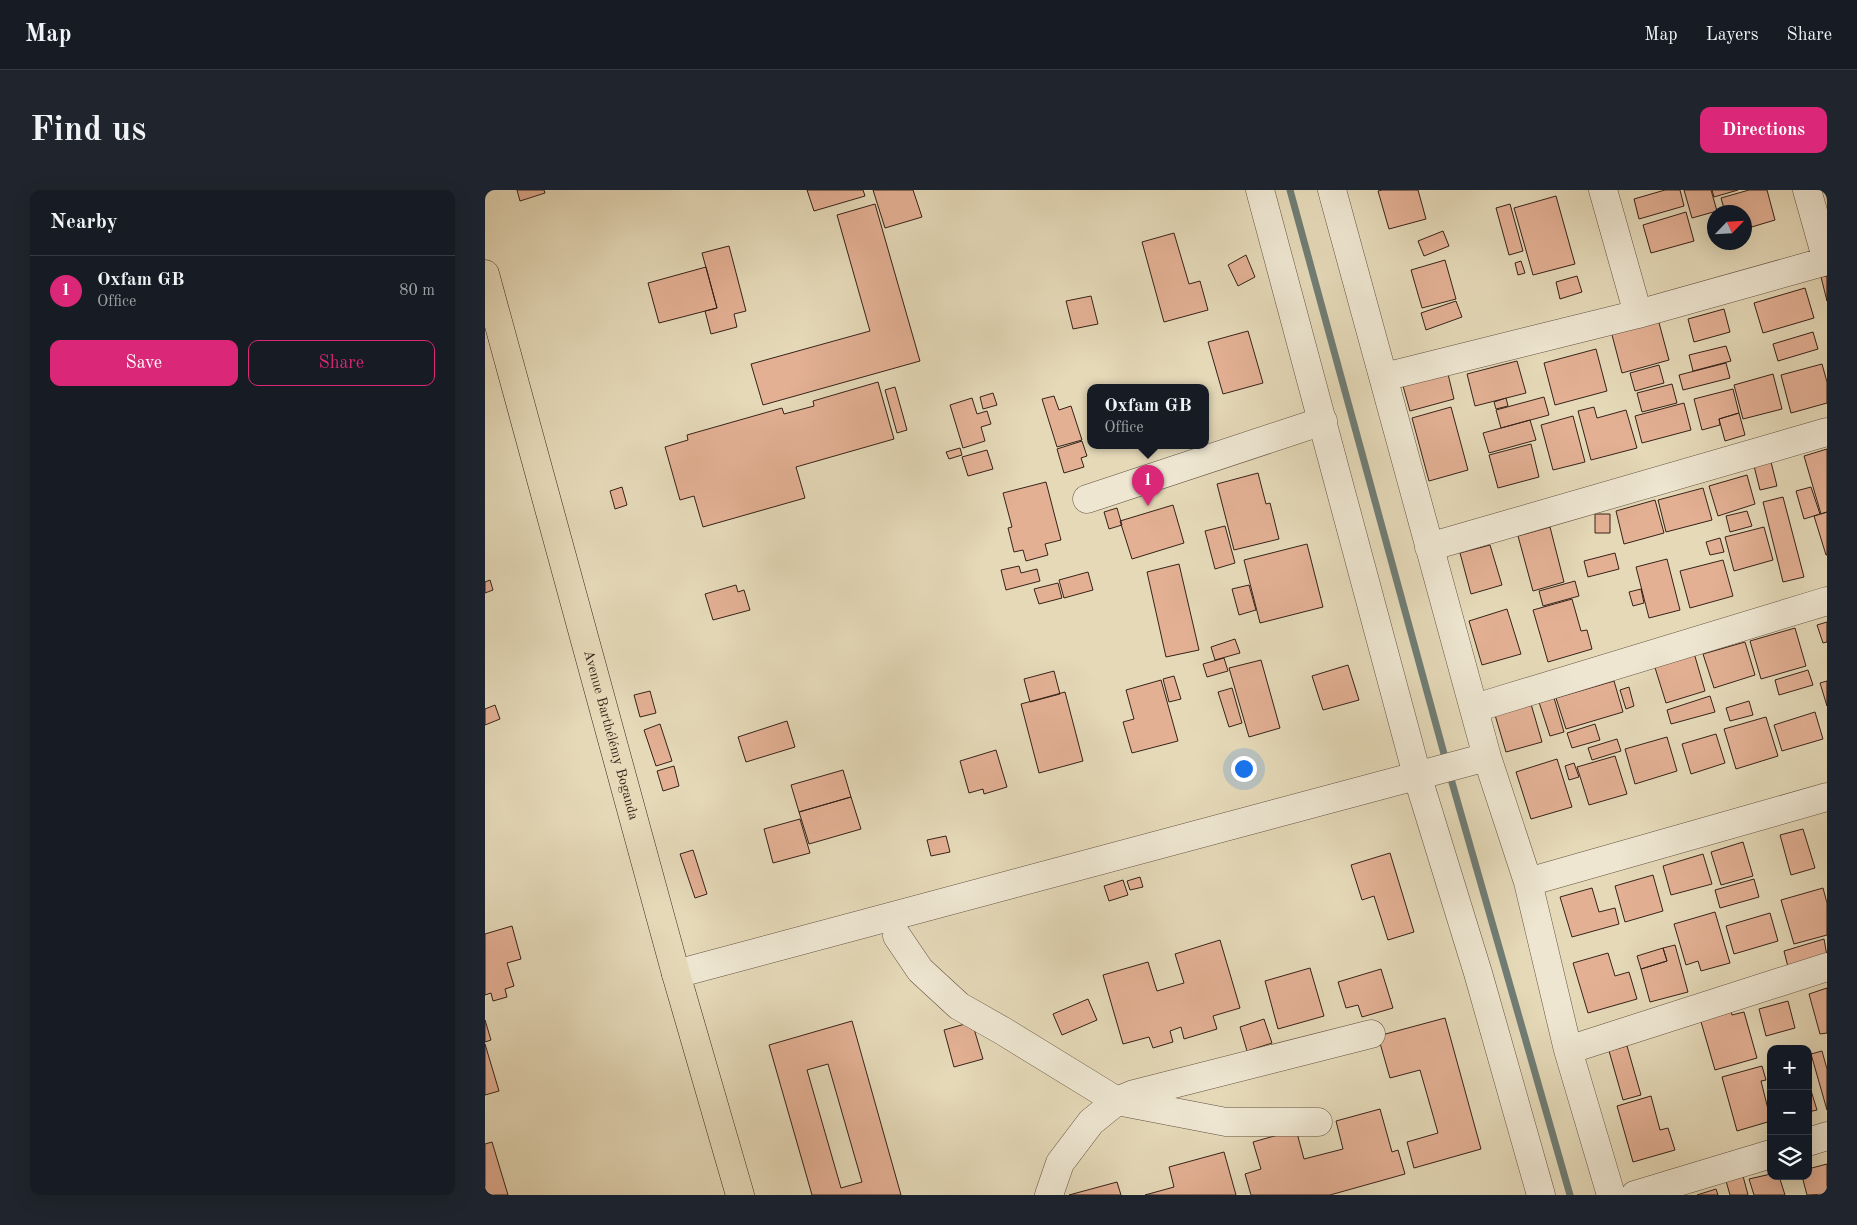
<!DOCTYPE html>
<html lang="en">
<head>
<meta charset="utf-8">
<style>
  body { margin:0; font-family:"Old Standard TT",serif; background:#20242c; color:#f1f3f6 }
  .controls { position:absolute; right:15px; bottom:15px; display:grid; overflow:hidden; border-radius:10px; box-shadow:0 5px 20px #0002 }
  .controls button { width:45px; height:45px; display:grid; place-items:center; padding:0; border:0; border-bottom:1px solid #363941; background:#171b24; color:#f1f3f6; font:25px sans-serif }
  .compass { position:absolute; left:1222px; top:15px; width:45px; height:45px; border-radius:50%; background:#171b24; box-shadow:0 5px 20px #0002; rotate:65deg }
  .you { position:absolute; left:758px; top:578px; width:18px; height:18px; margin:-12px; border:4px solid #fff; border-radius:50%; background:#1a73e8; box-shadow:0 0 0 8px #1a73e833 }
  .badge { display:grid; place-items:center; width:32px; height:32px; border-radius:50%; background:#db2777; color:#fff; font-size:16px; font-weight:700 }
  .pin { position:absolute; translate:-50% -41px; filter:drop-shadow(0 1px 2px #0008) }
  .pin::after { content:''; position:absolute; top:26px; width:18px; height:15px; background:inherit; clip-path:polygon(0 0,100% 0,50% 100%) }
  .popup { position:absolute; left:602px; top:194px; width:122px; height:65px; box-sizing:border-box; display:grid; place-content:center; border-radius:10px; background:#171b24; filter:drop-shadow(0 1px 4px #0005); font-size:16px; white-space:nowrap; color:#9ea1a6 }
  .popup b { font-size:19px; color:#f1f3f6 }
  .popup::after { content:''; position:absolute; left:50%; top:100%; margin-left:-10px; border:10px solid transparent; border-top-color:#171b24 }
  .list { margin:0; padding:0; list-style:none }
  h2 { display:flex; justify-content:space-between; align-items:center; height:65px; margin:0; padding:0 20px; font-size:21px }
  h2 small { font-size:16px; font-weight:400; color:#9ea1a6 }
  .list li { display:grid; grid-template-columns:32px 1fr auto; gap:15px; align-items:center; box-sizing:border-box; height:70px; padding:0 20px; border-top:1px solid #363941 }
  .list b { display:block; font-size:19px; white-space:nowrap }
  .list p { margin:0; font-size:16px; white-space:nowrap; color:#9ea1a6 }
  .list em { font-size:16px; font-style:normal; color:#9ea1a6 }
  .actions { display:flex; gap:10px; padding:15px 20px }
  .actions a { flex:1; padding:11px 0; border:1px solid #db2777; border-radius:10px; text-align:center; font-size:18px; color:#db2777 }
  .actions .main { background:#db2777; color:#fff }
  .icon { flex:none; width:28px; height:28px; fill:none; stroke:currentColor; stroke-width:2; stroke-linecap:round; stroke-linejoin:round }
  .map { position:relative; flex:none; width:1342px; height:1005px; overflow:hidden; border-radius:10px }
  header { display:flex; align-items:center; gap:30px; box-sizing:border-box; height:70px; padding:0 25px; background:#171b24; border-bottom:1px solid #363941 }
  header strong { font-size:24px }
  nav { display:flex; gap:28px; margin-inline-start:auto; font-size:18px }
  .intro { display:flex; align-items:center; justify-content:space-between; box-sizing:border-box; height:120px; padding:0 30px }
  h1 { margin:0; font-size:35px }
  .button { padding:12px 22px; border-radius:10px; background:#db2777; color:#fff; font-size:18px; font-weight:700 }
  main { display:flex; gap:30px; padding:0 30px }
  aside { flex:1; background:#171b24; border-radius:10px; box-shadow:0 5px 20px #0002 }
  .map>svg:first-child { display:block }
</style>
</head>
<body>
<header>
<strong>Map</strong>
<nav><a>Map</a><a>Layers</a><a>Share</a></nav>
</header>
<div class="intro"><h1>Find us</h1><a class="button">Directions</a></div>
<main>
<aside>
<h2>Nearby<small></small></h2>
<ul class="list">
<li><span class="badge">1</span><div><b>Oxfam GB</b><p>Office</p></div><em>80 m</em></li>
</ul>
<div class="actions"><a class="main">Save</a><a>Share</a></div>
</aside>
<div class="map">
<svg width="1342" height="1005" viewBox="0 0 1342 1005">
  <rect width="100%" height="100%" fill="#e5d9b8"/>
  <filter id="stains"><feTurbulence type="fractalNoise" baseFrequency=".004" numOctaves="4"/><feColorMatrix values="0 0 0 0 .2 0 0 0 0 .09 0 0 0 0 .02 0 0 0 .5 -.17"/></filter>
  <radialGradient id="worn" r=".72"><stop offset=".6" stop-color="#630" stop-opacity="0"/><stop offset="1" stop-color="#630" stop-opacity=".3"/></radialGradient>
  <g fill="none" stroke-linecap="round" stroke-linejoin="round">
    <path stroke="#707d75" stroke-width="7" d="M805,0L961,571
      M964,582L1085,1005"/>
  </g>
  <path fill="#e3b094" stroke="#362219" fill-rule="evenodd" d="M32,0H59L60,3L35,11Z
    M322,0H378L380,6L329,21Z
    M388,0H428L437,27L400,38Z
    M897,0H933L941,29L904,39L893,1Z
    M1180,0H1195L1199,16L1154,29L1149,9Z
    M1199,0H1226L1232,21L1207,28Z
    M1227,0H1253L1229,7Z
    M1264,0H1282L1290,30L1260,39V22H1240L1236,8Z
    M1071,6L1090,74L1048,85L1029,18Z
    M390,14L435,171L278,215L266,174L385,141L352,25Z
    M1025,14L1038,61L1024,65L1011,18Z
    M1201,22L1209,51L1166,63L1158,35Z
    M958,41L964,56L939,66L933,51Z
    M689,43L704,94L715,91L723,120L679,132L657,52Z
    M244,56L261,121L249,124L252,137L226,144L220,121L232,118L217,63Z
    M761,65L770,87L753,96L743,75Z
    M960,70L971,109L937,118L926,80Z
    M1036,71L1040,83L1033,85L1030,73Z
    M221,77L232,118L174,133L163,93Z
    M1092,86L1097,102L1075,109L1071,92Z
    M1342,86V111L1336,87Z
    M1320,98L1329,128L1278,143L1269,113Z
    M606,106L613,134L588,139L581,111Z
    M971,111L977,127L941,140L936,123Z
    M1239,119L1245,142L1209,152L1203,129Z
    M1173,129L1184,170L1137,183L1126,141Z
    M763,141L778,193L738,204L723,152Z
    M1328,142L1333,159L1293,171L1288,154Z
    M1241,156L1246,171L1208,181L1204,165Z
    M1111,159L1122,201L1070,215L1059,173Z
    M1032,171L1041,203L990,216L982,184Z
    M1241,173L1245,188L1198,200L1194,185Z
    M1337,174L1342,192V213L1306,223L1296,185Z
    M1174,175L1179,193L1150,201L1145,183Z
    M963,184L969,209L925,221L918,196Z
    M1288,184L1297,219L1258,229L1249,195Z
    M393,192L409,249L311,277L320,308L218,337L209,306L195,310L180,257L203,250L202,245L297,218L299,224L329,216L328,211Z
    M1187,194L1192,213L1157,222L1152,203Z
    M410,197L422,240L412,243L400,200Z
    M1248,199L1254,223L1234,229L1235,235L1217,240L1209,209Z
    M508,203L512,215L498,219L495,207Z
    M569,206L574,220L586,216L597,250L572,257L557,209Z
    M1059,207L1064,225L1016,238L1011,220Z
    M487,208L492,224L502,221L506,234L496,237L500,251L478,258L465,215Z
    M1021,208L1023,216L1011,219L1009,212Z
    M1199,213L1206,240L1157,253L1150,226Z
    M966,217L983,280L944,291L927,228Z
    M1109,217L1112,228L1141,220L1152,258L1106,270L1093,221Z
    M1254,223L1260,245L1240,251L1234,229Z
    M1088,226L1100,272L1068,280L1056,235Z
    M1045,230L1051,250L1004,263L998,243Z
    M597,251L602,266L596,268L599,277L579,283L572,259Z
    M1046,254L1054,287L1013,298L1004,265Z
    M475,258L477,265L464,269L461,262Z
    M1342,259V322L1336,324L1319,266Z
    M502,260L508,279L483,286L477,267Z
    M1286,272L1292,296L1275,300L1269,276Z
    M773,283L781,314L785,313L794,349L749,360L732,294Z
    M1262,285L1270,314L1233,326L1224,296Z
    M561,292L576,350L560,354L563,365L541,371L538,360L529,362L523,338L527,337L518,303Z
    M137,297L142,315L130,319L125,301Z
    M1326,297L1335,324L1319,329L1311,301Z
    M1218,298L1227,330L1181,342L1173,310Z
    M1298,307L1319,387L1298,392L1278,312Z
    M1170,310L1179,343L1139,354L1131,321Z
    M688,315L699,353L647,369L635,331Z
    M632,318L637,335L624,339L619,322Z
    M1262,321L1267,336L1245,342L1241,326Z
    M1342,322V365H1341L1329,326Z
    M1110,324H1125V343H1110Z
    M740,336L750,373L730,379L720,341Z
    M1065,337L1079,392L1048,401L1033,346Z
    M1279,337L1288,370L1249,381L1240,347Z
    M1235,348L1239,362L1225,365L1221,352Z
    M822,354L838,417L775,433L759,370Z
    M1005,355L1017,395L986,404L975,363Z
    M1130,363L1134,379L1103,387L1099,371Z
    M1182,369L1195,420L1164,428L1151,377Z
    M1238,370L1248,406L1205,418L1195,381Z
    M694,374L714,460L681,467L662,382Z
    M534,376L536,383L552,379L555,391L521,400L516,380Z
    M603,382L608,400L579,408L574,390Z
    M5,390L8,400L0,403V392Z
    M1090,391L1094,406L1058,416L1054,401Z
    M573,393L577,408L554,414L549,399Z
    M251,395L253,402L259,400L265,420L228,430L220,404Z
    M764,395L771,420L754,425L747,399Z
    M1156,399L1159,413L1148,416L1144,402Z
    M1087,409L1096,441L1102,440L1107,459L1063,472L1048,420Z
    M1022,419L1036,464L997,475L984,431Z
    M1342,432V452L1338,453L1332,435Z
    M1310,438L1321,476L1276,489L1265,451Z
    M750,449L755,463L730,470L726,457Z
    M1260,452L1270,485L1229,498L1218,464Z
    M1207,456L1220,501L1181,513L1167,468Z
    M739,468L743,481L722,487L718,474Z
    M776,470L795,538L764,547L744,478Z
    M863,475L874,510L838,520L827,486Z
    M1323,480L1328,495L1294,505L1290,490Z
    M569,481L575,504L545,512L539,489Z
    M689,486L696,509L684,512L678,489Z
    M676,490L693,551L647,563L638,532L649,529L641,500Z
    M1129,491L1138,522L1081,539L1071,508Z
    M1342,491V516L1335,493Z
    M1144,497L1149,516L1141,519L1135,500Z
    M747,498L757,533L744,537L733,502Z
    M165,501L171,523L155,527L149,505Z
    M1067,501L1079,542L1065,546L1052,506Z
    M580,502L598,571L554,583L536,514Z
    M1225,506L1230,522L1186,534L1182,520Z
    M1264,511L1268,525L1245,531L1241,518Z
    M1046,514L1057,552L1021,562L1010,525Z
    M10,515L15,529L0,535V519Z
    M1330,522L1338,549L1297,561L1289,535Z
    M1281,527L1293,566L1251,579L1239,539Z
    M302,531L310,557L261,572L253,547Z
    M175,534L187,571L171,576L159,540Z
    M1110,534L1115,550L1087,558L1082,543Z
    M1231,544L1240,573L1206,584L1197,554Z
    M1182,547L1192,581L1150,594L1140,559Z
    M1132,549L1136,561L1107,570L1103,558Z
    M511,560L522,597L499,604L498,599L484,603L475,571Z
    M1130,566L1142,604L1104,615L1092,577Z
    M1072,569L1087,617L1046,629L1031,582Z
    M1089,573L1094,587L1084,590L1080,576Z
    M189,576L194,596L178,601L172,581Z
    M358,580L366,607L314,622L306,595Z
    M366,607L376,639L324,654L314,622Z
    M315,629L325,663L288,673L279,639Z
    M1318,639L1330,678L1306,685L1295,645Z
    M461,646L465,662L446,666L442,650Z
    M1258,652L1268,686L1236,695L1226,662Z
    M208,660L222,704L210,708L195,664Z
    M905,663L929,742L903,750L889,706L877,710L866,675Z
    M1218,664L1227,694L1186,705L1178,676Z
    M1168,685L1178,721L1140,732L1130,696Z
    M655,687L658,697L645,700L642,691Z
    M1269,689L1274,707L1235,718L1230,700Z
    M638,690L643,705L624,711L619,696Z
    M1107,698L1114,722L1130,718L1134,734L1087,747L1075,707Z
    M1338,698L1342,713V745L1309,754L1296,710Z
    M1230,722L1245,773L1216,781L1213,771L1201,775L1189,734Z
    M1285,723L1293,751L1249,764L1241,736Z
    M27,736L36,769L22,773L29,796L20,799L22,807L8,811L6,803L0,805V744Z
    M1339,749L1342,766L1303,777L1299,761Z
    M735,750L755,818L728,826L732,839L699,849L696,837L685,841L688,852L668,858L664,847L638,854L618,785L663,772L672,801L699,793L690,764Z
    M1190,755L1203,802L1165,812L1156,779L1182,771L1178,758Z
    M1178,758L1182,771L1156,779L1152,766Z
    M1123,763L1130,786L1144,782L1152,809L1103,823L1088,773Z
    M825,778L839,826L793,839L780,791Z
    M896,779L908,818L877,827L873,815L861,818L853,792Z
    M1342,798V843L1335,844L1324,804Z
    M603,809L612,830L577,845L568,824Z
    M1303,811L1310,838L1281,846L1274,819Z
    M1245,817L1247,825L1259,822L1272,868L1230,880L1214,825Z
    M960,828L996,959L929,978L922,952L953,943L935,880L905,888L893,846Z
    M779,829L787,853L762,861L755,837Z
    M0,830L6,850L0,852Z
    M367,831L416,1005H327L284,855ZM343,874L377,992L356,998L322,880Z
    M487,832L498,869L469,877L459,840Z
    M0,854L14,901L0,905Z
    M1142,856L1156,905L1138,910L1124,861Z
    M1337,861L1342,879V920L1326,864Z
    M1277,876L1281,890L1276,891L1286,931L1252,941L1237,887Z
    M1324,894L1332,920L1323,922V895Z
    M1166,906L1175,940L1183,938L1190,960L1148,972L1132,916Z
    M895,919L907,962L913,960L920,984L845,1005H766L760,984L776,979L768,952L800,943H812L819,969L858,959L851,931Z
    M7,952L23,1005H0V954Z
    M739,962L751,1005H660L689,997L684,977Z
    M1342,974V1004L1322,1005L1317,986H1323V979Z
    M1286,984V986H1294L1300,1005H1269L1264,989Z
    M1258,986L1263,1005H1245L1241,991Z
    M632,992L636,1005H584Z
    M1231,999L1233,1005H1212Z"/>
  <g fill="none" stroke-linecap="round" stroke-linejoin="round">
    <g stroke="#625041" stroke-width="29">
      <path id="minor" d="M775,0L932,585L993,783L1056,1005
        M847,0L1002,567L1043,692L1083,860L1126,1005
        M1118,0L1153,124
        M1322,0L1342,71
        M899,187L1153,124L1342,71
        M602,309L838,231
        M944,357L1342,242
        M990,518L1342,411
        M1043,692L1342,607
        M412,746L435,780L474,816L518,841L632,911L741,932H833
        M191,784L1002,567
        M1083,860L1342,777
        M1323,952L1342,946
        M564,1005L575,973L606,932L632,911L649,904L886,844
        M1150,1005L1286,964"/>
    </g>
    <g stroke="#362219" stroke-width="29">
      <g id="major">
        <path id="s1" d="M0,84L191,784L255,1005"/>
      </g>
    </g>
    <use href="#minor" stroke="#eee6d1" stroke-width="28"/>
    <use href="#major" stroke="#e5d9b8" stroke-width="28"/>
  </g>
  <g text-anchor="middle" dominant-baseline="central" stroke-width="4" stroke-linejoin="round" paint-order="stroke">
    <g font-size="14" fill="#362219" stroke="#eee6d1">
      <text stroke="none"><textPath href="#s1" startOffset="478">Avenue Barthélémy Boganda</textPath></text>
    </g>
  </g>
  <rect width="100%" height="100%" filter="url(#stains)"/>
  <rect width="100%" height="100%" fill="url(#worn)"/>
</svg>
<div class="controls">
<button>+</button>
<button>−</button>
<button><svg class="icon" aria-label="layers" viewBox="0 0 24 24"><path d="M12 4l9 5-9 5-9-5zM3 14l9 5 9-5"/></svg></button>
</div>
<svg class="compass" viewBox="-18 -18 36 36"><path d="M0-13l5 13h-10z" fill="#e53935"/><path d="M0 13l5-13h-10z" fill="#9ea1a6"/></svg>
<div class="you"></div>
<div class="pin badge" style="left:663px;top:316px">1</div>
<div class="popup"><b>Oxfam GB</b>Office</div>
</div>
</main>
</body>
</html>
